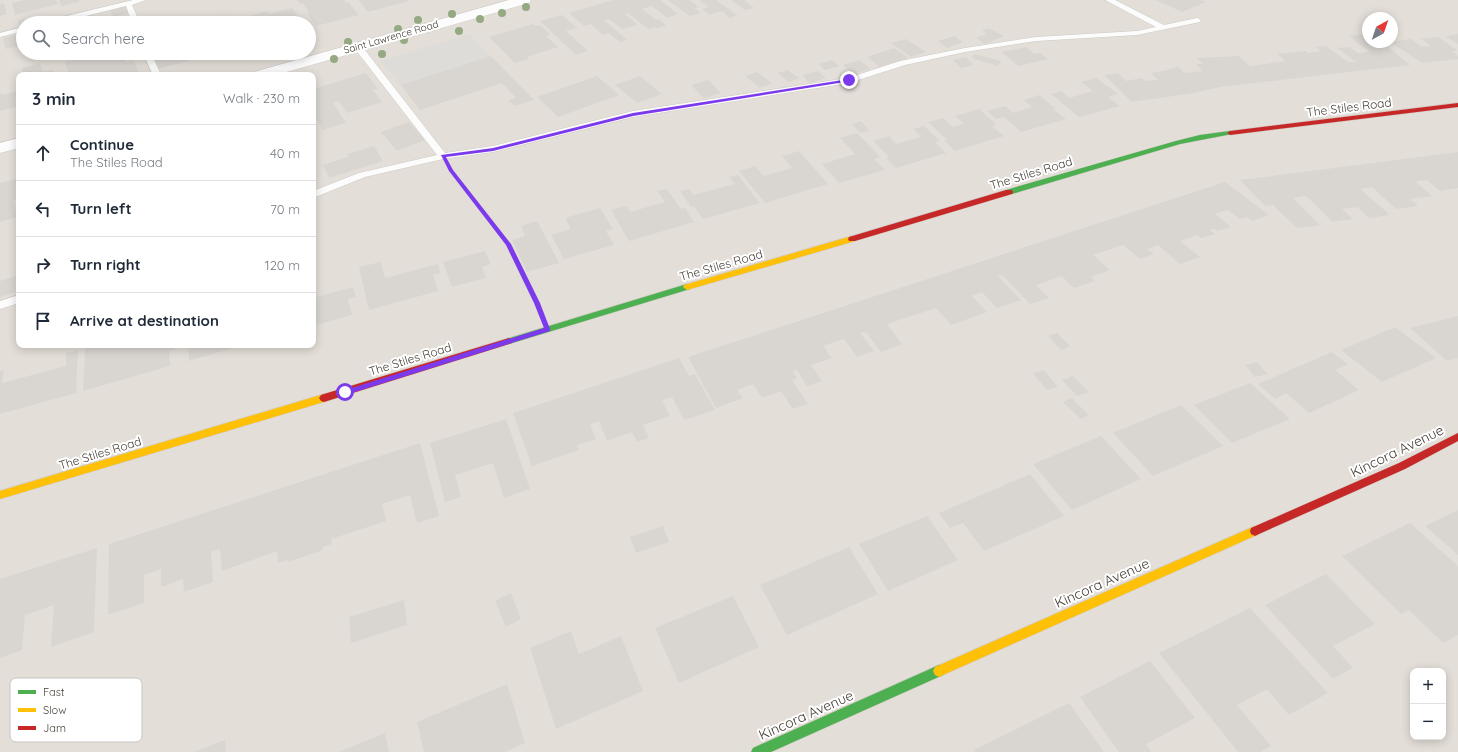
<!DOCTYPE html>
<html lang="en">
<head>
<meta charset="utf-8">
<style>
  body { margin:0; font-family:Quicksand,sans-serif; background:#f2f2f3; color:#1f2937 }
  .controls { position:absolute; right:12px; bottom:12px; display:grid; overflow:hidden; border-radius:8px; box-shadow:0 2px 10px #0003 }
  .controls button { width:36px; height:36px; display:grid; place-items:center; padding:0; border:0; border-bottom:1px solid #e0e1e3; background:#fff; color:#1f2937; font:20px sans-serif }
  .compass { position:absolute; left:1362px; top:12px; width:36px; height:36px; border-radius:50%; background:#fff; box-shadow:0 2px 10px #0003; rotate:40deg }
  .stop { position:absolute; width:12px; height:12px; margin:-9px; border:3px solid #7c3aed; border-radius:50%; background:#fff }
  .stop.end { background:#7c3aed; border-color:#fff; box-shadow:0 1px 4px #0008 }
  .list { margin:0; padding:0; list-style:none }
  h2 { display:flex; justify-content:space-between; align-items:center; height:52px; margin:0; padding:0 16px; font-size:17px }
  h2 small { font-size:13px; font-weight:400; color:#747a83 }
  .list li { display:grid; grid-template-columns:26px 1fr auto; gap:12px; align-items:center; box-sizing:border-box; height:56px; padding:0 16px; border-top:1px solid #e0e1e3 }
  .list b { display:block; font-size:15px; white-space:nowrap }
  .list p { margin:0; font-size:13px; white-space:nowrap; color:#747a83 }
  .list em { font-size:13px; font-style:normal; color:#747a83 }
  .icon { flex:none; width:22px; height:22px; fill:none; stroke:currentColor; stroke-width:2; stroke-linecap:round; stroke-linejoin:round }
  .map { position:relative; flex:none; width:1458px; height:752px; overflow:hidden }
  .search { position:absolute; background:#fff; box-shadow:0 2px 10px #0003; left:16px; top:16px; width:300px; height:44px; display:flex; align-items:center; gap:10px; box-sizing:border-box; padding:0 14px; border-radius:22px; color:#747a83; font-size:15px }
  .panel { position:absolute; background:#fff; box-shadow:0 2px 10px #0003; left:16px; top:72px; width:300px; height:276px; border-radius:8px }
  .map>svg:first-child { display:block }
</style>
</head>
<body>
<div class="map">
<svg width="1458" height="752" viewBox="0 0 1458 752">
  <rect width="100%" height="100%" fill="#efedea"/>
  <path fill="#e3ded7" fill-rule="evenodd" d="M0,0H1458V752H0ZM1368,18H1392V42H1368ZM23,23H309V53H23ZM19,75H313V345H19ZM1413,671H1443V737H1413Z"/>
  <path fill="#dedcd9" d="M469,34L491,56L401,85L381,61Z"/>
  <path fill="#d9d6d2" d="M25,0H56L58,4L15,15L12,3Z
    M59,0H79V2L61,6Z
    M297,0H344L346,3L348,2L359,15L316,26L307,13H309L303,3L300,4Z
    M358,0H408L409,1L368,12Z
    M613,0H660L678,14L667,18L652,6L642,9L656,20L659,19L666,25L656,29L655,27L648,29L628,13L625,14L638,25L622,29L609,19L604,20L627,40L620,42L609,33L603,35L591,24L584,26L569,13Z
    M668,0H689L699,7L695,8L701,13L690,16Z
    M699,0H716L737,15L730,18L722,11L709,15L702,9L709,7Z
    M731,0H744L754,8L745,10Z
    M1156,0H1201L1206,2L1182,12Z
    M4,3L7,14L0,16V4Z
    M127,5L131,13L113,17L110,9Z
    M292,8L303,23H208L206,20L226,15L230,21L268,11L269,14Z
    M94,13L96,23H73L72,18Z
    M562,15L577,28L566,31L588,51L576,55L540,21Z
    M30,18L31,23H23V26L19,27L18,20Z
    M533,24L535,26L540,25L551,35L546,36L558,47L527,57L529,59L515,63L489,37Z
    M989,28L1004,36L985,44L976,38L987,34L982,31Z
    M23,33V45L6,49L3,38Z
    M1368,34V42H1382L1410,65L1220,87L1194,93L1132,102L1104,75L1118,73L1126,81L1142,78L1145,81L1158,80L1151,73L1168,70L1178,66L1184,73L1202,71L1196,64H1203L1197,58L1239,56L1250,66L1286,61L1277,54L1306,51L1308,53L1321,51L1315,47L1326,46L1348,62H1357L1353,60L1337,48L1349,47L1358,53L1370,52L1349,36Z
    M1458,34V44L1445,36Z
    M954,36L963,42L947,48L938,41Z
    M1438,37L1458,51H1452L1458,56V59L1422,63L1390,42L1411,39L1422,47L1431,46L1421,39Z
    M906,39L926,52L911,57L891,43Z
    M1026,47L1034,54L1040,53L1048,59L1018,66L1002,52Z
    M894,48L908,58L880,67L867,57Z
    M115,53H122L126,62L133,60L139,73L133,75H69L65,62L82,58L83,60Z
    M156,53H217L158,69L152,55Z
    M975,54L1001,61L997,66L971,58Z
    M491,56L534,100L514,106L509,100L516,98L502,83L420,110L401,85Z
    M966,57L974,65L961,68L953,60Z
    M832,60L839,66L825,70L818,64Z
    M860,60L870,69L853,74L843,65Z
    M40,63L43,72L53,70L55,75H24L22,68Z
    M788,70L799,78L789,82L778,73Z
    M818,71L826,78L810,83L802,75Z
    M757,72L772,83L760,88L745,76Z
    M366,73L378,89L373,90L382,102L347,113L339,101L333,103L346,123L323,130L313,114V89Z
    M597,76L619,95L558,117L537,97Z
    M640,76L662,94L637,103L615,85Z
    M1096,78L1118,94L1108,97L1120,106L1079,117L1051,94L1061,91L1069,98L1093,91L1081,82Z
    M708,80L721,93L704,98L691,85Z
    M0,91L1,95L19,91V106L0,111Z
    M1039,95L1056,109H1053L1066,119L1021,132L1004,117L996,119L987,111L1005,106L1013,113L1032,107L1023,100Z
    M979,109L997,125L992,126L1004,136L955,151L944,140H947L928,122L943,118L953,127L964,124L955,116Z
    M861,121L869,131L860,133L852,124Z
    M409,122L425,140L397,151L381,132Z
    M924,126L940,141L935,142L946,153L896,168L886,158L889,157L873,141L889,136L896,144L921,137L913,129Z
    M857,133L880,157L874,159L885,170L839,183L822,164L855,154L840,138Z
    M374,146L383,161L329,178L323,165L348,157L347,154Z
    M799,151L828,184L765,203L739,171L755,166L764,176L792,168L782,156Z
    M1458,152V188L1440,191L1427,180L1415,181L1432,196L1410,199L1418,206L1396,209L1372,187L1360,189L1390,215L1369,218L1357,207L1342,209L1353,219L1332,222L1306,196L1293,198L1320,225L1297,228L1273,205L1265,206L1240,180Z
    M738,175L760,203L703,219L694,206L691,207L680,191L689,189L693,195L735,184L729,177Z
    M19,178V198L13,200L17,217L0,222V183Z
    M1225,182L1269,215L1252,221L1247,217L1240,219L1228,210L1215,214L1231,227L1217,231L1214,229L1210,230L1215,234L1201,238L1197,235L1180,241L1200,257L1180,264L1158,245L1147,249L1154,254L1140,259L1123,245L1093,255L1110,270L1091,277L1095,281L1074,288L1062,276L1036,285L1049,298L1030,304L1002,275L998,276L1021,300L997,308L982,292L972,296L987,312L951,325L936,308L887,324L902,344L881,352L866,332L860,333L874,351L857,357L844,339L823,346L832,358L811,365L822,381L807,386L797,370L793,371L797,378L792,380L808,404L793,409L781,391L762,398L753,384L737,390L743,398L716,408L688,357Z
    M667,189L681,209L685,208L694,222L629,241L611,210L626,206L630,212L665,202L657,191Z
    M600,208L613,229L606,231L614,245L564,259L551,235L571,229L565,218Z
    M537,221L559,263L527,272L512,240L525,236L521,226Z
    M485,251L491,264L482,267L486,278L452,287L443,262Z
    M381,262L385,278L438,264L440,273L433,275L438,291L369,310L359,267Z
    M19,275V291L0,297V281Z
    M353,287L356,297L348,299L352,315L313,326V298Z
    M1458,316V358L1447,361L1410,328Z
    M1395,327L1436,358L1382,382L1341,350Z
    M1057,333L1070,346L1061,350L1048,336Z
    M97,345H131V348L141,345H174L175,350L169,351L170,366L83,391L85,348Z
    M188,345H243L189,361Z
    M78,350L76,393L0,414V371L4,370L2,383L66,366V353Z
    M1332,352L1348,364L1335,370L1359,390L1309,413L1286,393L1275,399L1258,384Z
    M679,358L689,376L695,374L715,410L684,420L672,397L662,400L670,416L643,425L649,438L637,442L632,432L607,441L599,421L590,424L596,439L577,445L579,450L532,466L513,413Z
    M1257,362L1267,374L1255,377L1245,365Z
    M1044,370L1058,387L1047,390L1033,373Z
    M1073,376L1089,392L1077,396L1062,380Z
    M1250,383L1290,419L1232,443L1194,405Z
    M1072,398L1089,415L1081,419L1063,402Z
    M1181,405L1223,446L1153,476L1113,433Z
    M506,419L530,489L504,498L493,463L455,475L461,497L445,502L430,443Z
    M1101,436L1141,479L1072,510L1033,464Z
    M420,443L439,516L417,523L410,495L382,504L386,521L331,539L332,544L323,547V550L288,562L287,560L278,563L277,551L222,571L220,549L211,552L213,582L184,592L183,579L161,587V569L144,575V603L108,615L109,544Z
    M1030,474L1064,516L984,551L963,523L950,528L939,513Z
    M1458,510V555L1425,526Z
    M927,516L958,560L888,591L859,544Z
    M1410,523L1458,566V635L1443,643L1409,610L1401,614L1342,556Z
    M663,526L669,542L636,553L630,537Z
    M849,547L878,594L787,635L760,585Z
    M97,548L94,632L51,647L54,605L25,615L22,650L0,658V579Z
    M1326,574L1375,624L1333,646L1353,668L1333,679L1265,605Z
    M511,593L521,619L506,627L495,601Z
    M733,596L759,647L679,683L655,628Z
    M404,600L407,625L351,643L349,617Z
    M1250,608L1328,693L1289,715L1267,689L1237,705L1271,746L1261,752H1238L1159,653Z
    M571,631L579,654L621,636L643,691L556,729L530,648Z
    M1150,661L1195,718L1146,744L1151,752H1119L1080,697Z
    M507,684L525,743L505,752H424L417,722Z
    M1069,703L1104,752H975L974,750Z
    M385,733L389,752H339Z
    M225,740L226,752H194Z"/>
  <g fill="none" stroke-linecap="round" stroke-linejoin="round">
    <g stroke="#cdcbc7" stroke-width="1">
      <path id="lane" d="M133,0H146L132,5L140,23H132L126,6L58,23H45L46,21Z
        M1105,0H1115L1164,25L1197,18L1201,20L1200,22L1137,35L1036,41L965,52L905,65L849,83L633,117L493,152L443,159L365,177L313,198V191L359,173L437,155L355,49V45H361L445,153L493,146L633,111L848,78L900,61L965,48L1036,37L1137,31L1156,27Z
        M23,27V31L0,37V33Z
        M143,53H151L161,75H153Z
        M19,295V303L0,309V301Z"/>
    </g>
    <g stroke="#cdcbc7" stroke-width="1">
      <path id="street" d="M509,0H531L529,3L276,75H251L254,72Z
        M19,138V148L0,153V143Z"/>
    </g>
    <g stroke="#cec9c1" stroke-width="1">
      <path id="fast" d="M1230,131L1232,132V134L1180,144L1012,194H1006L1005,192L1006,190L1176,141L1200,135Z
        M687,284L690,285L691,287L690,289L509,344L505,341L506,339Z
        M939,665L943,667L945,671L943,675L771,752H751L753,748Z"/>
    </g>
    <g stroke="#cec9c1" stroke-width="1">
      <path id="slow" d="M852,236L856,239L855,241L687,290L683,287L684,285Z
        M324,394L327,395L329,398L327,401L0,499V491Z
        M1255,526L1259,528L1260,531L1259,534L943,675L939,677L935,675L933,671L935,667Z"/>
    </g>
    <g stroke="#cec9c1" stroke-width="1">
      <path id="jam" d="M1458,103V107L1230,135L1227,133L1230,131Z
        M1006,190H1012L1013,192L1012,194L855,241H849L848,239L849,237Z
        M509,338L513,341L512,343L324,402L321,401L319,398L321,395L324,394Z
        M1458,433V441L1405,469L1259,534L1255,536L1251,534L1250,531L1251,528L1399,463Z"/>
    </g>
    <path stroke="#d0cdcb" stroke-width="2" stroke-dasharray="1.5 1.5" stroke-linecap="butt" d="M455,175L466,189"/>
    <path stroke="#d0cdcb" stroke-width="2.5" stroke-dasharray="2 2" stroke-linecap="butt" d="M465,188L508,244L538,307"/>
    <use href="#lane" fill="#fdfcfc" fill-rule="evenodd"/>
    <use href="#street" fill="#fdfcfc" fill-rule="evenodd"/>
    <use href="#fast" fill="#4caf50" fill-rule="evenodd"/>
    <use href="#slow" fill="#ffc107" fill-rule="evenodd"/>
    <use href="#jam" fill="#c62828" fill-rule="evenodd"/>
  </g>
  <g fill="#95a982">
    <circle cx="526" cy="7" r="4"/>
    <circle cx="502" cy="13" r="4"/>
    <circle cx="452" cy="14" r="4"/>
    <circle cx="480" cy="19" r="4"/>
    <circle cx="418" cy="20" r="4"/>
    <circle cx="398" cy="29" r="4"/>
    <circle cx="459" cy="31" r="4"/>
    <circle cx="404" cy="40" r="4"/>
    <circle cx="348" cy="42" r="4"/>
    <circle cx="382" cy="54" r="4"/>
    <circle cx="334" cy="59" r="4"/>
  </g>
  <path fill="#7c3aed" d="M849,79L851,81L633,116L493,151L446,157L453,170L511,244L540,303L550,329V331L345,395L342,394V391L544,328L534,303L506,245L449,171L441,155L493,148L633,113Z"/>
  <g text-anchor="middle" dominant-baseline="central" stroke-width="4" stroke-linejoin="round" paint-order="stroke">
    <g font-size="10" fill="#453e36" stroke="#fff">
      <text transform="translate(391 37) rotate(-16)">Saint Lawrence Road</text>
    </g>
    <g font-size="12" fill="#453e36" stroke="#fff">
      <text transform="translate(1349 107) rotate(-7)">The Stiles Road</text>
      <text transform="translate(1031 173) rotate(-17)">The Stiles Road</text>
      <text transform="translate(721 265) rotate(-16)">The Stiles Road</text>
      <text transform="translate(410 359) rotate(-17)">The Stiles Road</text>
      <text transform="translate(100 453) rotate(-17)">The Stiles Road</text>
    </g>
    <g font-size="14" fill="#453e36" stroke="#fff">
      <text transform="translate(1397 451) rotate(-26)">Kincora Avenue</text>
      <text transform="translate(1102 583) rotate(-24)">Kincora Avenue</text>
      <text transform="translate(806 715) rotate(-24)">Kincora Avenue</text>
    </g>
  </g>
  <rect x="10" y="678" width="132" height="64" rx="6" fill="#fff" stroke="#c7c5c3" stroke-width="1"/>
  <rect x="18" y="690" width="18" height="4" fill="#4caf50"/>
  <rect x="18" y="708" width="18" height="4" fill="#ffc107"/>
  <rect x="18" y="726" width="18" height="4" fill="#c62828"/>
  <g font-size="11" fill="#453e36">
    <text x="43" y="696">Fast</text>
    <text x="43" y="714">Slow</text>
    <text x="43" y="732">Jam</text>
  </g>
</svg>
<div class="controls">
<button>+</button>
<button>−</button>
</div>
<svg class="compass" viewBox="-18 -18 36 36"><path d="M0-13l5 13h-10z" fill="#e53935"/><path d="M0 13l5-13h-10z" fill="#747a83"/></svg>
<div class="stop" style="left:345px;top:392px"></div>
<div class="stop end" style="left:849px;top:80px"></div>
<div class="search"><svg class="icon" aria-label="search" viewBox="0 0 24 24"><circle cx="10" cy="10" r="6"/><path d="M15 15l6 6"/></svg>Search here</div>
<section class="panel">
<h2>3 min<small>Walk · 230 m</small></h2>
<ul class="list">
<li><svg class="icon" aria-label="ahead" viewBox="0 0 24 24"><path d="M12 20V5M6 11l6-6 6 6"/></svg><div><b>Continue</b><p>The Stiles Road</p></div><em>40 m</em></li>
<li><svg class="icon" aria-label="left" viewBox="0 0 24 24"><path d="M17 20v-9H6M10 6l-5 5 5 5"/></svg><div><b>Turn left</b></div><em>70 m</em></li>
<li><svg class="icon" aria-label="right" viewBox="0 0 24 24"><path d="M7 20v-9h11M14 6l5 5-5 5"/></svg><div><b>Turn right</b></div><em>120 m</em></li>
<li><svg class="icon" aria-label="arrive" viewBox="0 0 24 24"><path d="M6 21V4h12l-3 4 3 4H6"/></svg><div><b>Arrive at destination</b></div></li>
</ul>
</section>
</div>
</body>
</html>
